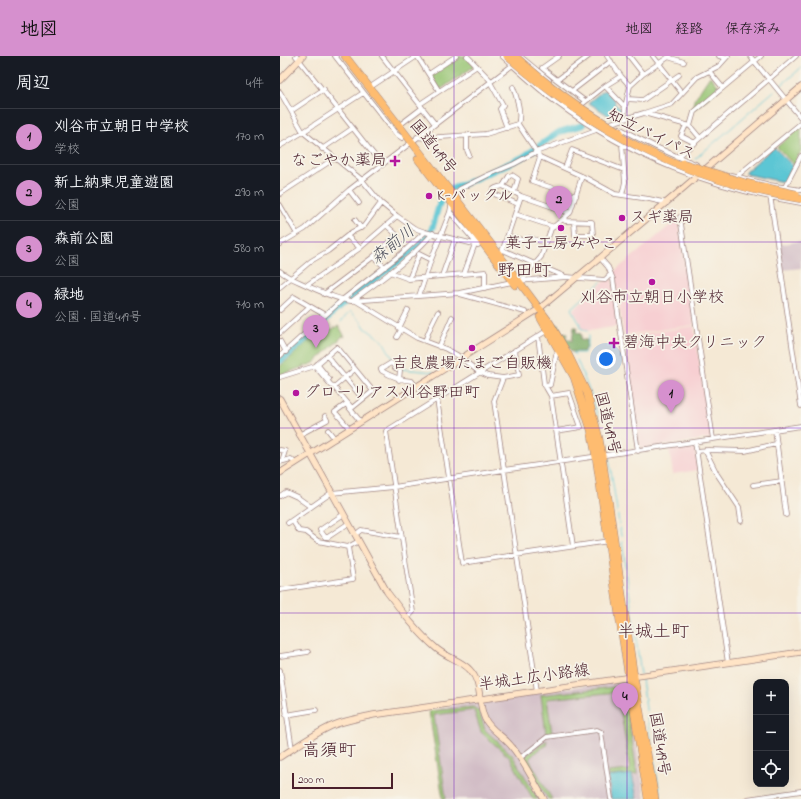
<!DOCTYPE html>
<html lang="ja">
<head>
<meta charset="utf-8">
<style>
  body { margin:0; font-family:"Indie Flower","Klee One",sans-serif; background:#242831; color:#f1f3f6 }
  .controls { position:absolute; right:12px; bottom:12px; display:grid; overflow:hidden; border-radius:8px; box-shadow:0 4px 16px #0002 }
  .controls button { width:36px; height:36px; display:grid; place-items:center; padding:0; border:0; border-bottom:1px solid #363941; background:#171b24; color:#f1f3f6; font:20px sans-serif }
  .scale { position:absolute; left:12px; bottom:10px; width:101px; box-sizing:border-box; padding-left:4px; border:2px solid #4a1f2b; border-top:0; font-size:11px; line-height:14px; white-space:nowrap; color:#4a1f2b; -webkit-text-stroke:3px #f7f3e8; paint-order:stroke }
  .you { position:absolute; left:326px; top:303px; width:14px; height:14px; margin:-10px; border:3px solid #fff; border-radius:50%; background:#1a73e8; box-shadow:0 0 0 6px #1a73e833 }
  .badge { display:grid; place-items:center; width:26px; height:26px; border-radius:50%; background:#d690ce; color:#111; font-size:13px; font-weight:700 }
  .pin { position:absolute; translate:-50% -33px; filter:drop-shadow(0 1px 2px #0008) }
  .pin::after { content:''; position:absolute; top:21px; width:14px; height:12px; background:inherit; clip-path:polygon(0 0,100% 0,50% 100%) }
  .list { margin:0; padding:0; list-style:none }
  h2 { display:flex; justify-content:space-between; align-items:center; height:52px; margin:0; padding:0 16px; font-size:17px }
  h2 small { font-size:13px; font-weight:400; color:#9ea1a6 }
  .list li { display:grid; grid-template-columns:26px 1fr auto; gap:12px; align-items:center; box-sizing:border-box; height:56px; padding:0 16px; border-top:1px solid #363941 }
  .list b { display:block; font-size:15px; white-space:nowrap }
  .list p { margin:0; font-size:13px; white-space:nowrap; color:#9ea1a6 }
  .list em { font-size:13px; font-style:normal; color:#9ea1a6 }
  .icon { flex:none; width:22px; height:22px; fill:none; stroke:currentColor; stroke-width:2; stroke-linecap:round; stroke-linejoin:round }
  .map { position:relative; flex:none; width:521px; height:743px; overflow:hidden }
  header { display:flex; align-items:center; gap:24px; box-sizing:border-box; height:56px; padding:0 20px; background:#d690ce; color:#111 }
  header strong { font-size:19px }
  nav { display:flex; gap:22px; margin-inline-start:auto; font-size:14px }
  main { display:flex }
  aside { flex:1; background:#171b24 }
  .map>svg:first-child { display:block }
</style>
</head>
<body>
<header>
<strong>地図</strong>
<nav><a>地図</a><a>経路</a><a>保存済み</a></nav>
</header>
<main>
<aside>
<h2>周辺<small>4件</small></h2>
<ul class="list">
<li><span class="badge">1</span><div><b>刈谷市立朝日中学校</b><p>学校</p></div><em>170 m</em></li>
<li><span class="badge">2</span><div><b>新上納東児童遊園</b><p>公園</p></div><em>290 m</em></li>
<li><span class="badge">3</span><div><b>森前公園</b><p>公園</p></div><em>580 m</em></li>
<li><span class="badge">4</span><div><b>緑地</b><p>公園 · 国道419号</p></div><em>710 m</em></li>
</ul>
</aside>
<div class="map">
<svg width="521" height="743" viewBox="0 0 521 743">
  <rect width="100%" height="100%" fill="#f7f3e8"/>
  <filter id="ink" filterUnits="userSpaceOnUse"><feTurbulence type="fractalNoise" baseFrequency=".025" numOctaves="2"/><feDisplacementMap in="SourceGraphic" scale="8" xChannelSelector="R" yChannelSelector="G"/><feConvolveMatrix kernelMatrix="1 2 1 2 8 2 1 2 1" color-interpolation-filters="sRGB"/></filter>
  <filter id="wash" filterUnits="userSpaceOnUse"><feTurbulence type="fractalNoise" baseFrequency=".012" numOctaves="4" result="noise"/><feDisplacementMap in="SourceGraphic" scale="16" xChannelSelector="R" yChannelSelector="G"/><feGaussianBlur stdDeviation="0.9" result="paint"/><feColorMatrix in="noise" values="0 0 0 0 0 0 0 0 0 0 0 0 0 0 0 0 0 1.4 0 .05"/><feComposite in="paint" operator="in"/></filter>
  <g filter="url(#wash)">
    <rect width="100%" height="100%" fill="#f5e9d5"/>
    <path fill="#f7cfd2" d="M398,163L414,269L344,279L334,216Z
      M332,223L338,270L309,275L300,271L301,267L293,254L323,226Z
      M414,270L431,382L360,393L344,281Z
      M414,389L418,414L393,418L389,393Z"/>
    <path fill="#d2bdc6" d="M521,185V212L502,214L498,189Z
      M347,624L365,743H163L149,655L192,645Z"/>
    <path fill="#97c573" stroke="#70724f" d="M179,0H185L194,9L193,11L161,33L159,32L151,20L152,18Z
      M430,20L440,32L412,55L414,44Z
      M521,70V95L514,109L497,91Z
      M59,270L65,281L63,280L34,307L0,319V310L10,302L43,271L48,275Z
      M344,630L357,718L329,720L328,716L350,714L338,636L267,643L272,677L266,678L261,639Z
      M193,651L199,655L205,674L232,699L258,743H253L230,702L201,676L194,654L154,659L166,743H163L149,655Z
      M267,684L266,690L258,694L249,703L272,743H268L245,705V700Z"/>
    <path fill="#79aa65" stroke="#626448" d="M276,267L281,274V276L287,278L286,282L292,285L294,271H297L296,276L301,278V284H307V291L303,296H291L274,269Z"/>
    <path fill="#5bc6d4" stroke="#527280" d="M324,34L326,35L336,45L334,47L342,54L341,61L334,63L309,47V46Z
      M494,91L513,110L505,125L503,126L466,118L465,116Z
      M352,718L357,743H331L328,721Z"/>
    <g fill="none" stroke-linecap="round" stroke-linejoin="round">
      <path stroke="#5bc6d4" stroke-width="1" d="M499,31L521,12
        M457,67L494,35
        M415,103L456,68
        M61,266L70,255L83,268L85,272L103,285L117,310L122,313L153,316
        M307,275L299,271L300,268L291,253L321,226
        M295,299L293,297H304L308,291V280
        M297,304L313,344L327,396
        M329,402L341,480
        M342,486L361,618
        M362,623L369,675L381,743"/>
      <path stroke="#5bc6d4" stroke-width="6" d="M0,305C9,299 17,291 25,284C40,270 54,255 70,242C94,222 124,205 146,182C162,164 150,136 184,128L243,101L279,76L303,69"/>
    </g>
  </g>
  <g filter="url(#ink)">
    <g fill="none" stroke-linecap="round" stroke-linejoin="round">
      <g stroke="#a08480" stroke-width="5.5">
        <path id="street" d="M16,0L102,109
          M55,0L116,78L122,82
          M102,0L155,68
          M137,0L159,35
          M187,0L211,25
          M222,0C240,16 258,33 277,47C351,102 431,132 521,147
          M240,0L269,24
          M349,0L363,18
          M373,0L402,37
          M439,0L446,2
          M470,0L521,62
          M388,1L404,6
          M149,18L176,0
          M341,20L350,30L363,18L390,0
          M277,24L262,12L279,0
          M210,26L223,49L220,53L227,72
          M92,30L137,0
          M325,30L345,51
          M233,31C237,42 242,57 238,68
          M443,32L429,15L439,10L448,0
          M292,35L331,5
          M0,36L23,76L82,124L101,147L117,160L134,172L145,176L198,189
          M347,43L363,44L399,19
          M305,45L277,24L309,0
          M140,48L197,10
          M301,49L325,30L341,20L327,0
          M11,55L44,33
          M364,57L392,48L417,21L429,15
          M344,63L345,51L350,30
          M331,67L364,57L410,70
          M121,68L142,52
          M406,69L401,80L415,87
          M339,72C364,86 390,98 416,108
          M187,80V94L189,99
          M137,81L145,82L206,78L238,68L260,101L306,122L335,138L369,143L387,147
          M420,82L516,0
          M342,88L345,126L342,139
          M0,90L23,76L83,37
          M42,93L73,72
          M260,101L252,125L296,140
          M398,101L420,82L410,70L414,56L481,0
          M285,112L292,94L344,114
          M451,119L490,129L521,134
          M457,120L521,67
          M223,130L229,120L232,119L238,123L234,136
          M505,131L521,100
          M69,134L79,147
          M0,138L55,102
          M175,138L180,133L208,119L234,108L256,96L316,74
          M490,139L521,350
          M172,146L170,156L198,189
          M238,148L214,138L212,136C213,132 218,131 223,130L241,140L290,157L302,120
          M0,149L17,178
          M235,158L274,171
          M400,161L433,383
          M284,162L285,165L312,166L313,179H295L294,166
          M75,164L81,172
          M67,180L80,192
          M228,180L245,185L250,182L266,187L271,173L290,157
          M0,188L25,173L69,134L234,8
          M223,194L255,208L261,201L266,187
          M218,198L223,193L241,140
          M93,201L105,211
          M321,203L328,211L333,223L358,395
          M0,215C8,222 18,225 28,230C42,236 55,243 71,245L179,237L232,226
          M110,216L129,223L205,216V232
          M184,218L195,188
          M162,220L175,183
          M129,223L139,198L151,204
          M242,224L255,208L284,220
          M238,225L286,221L325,224L331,218
          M27,229L80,192L117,160
          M0,231L31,205L48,195L72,176L84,170L101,147
          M44,238L93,201L117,179L106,169
          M180,238L245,256
          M139,240L151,204L170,156
          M72,245C100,224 130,204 153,177
          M76,245L137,282L166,293L177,299L199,316L208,320L223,322L214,345L224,414L521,370
          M0,254L14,241L45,259
          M119,272L128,254
          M0,277L30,250
          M258,280L264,328L271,340L293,490
          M117,281L121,274
          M0,285L6,296
          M145,285L151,270L158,256
          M159,291L172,261
          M0,300L62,244L121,198L145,176
          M47,300L83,343
          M37,308L49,323
          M35,310L51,329L54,331
          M0,321L35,310L57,291L93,335L72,352L54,331L75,313
          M223,322L239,319L235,294
          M119,324L120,314L115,312L113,308L111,307L101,313L102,315C112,321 120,324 132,325L136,331
          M265,330L270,329L276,299L279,294
          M271,340L289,337L301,371L276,375
          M157,343L182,507L329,485
          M70,373L55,356L66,348L81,366
          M48,374L55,383
          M495,374L506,459
          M19,379L47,364L45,360
          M415,386L448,607
          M0,394L5,395L2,405
          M425,394L437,418L459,451L461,465
          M417,395L428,394L465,395L496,388
          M0,406L11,403L15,407
          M473,429L502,425
          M0,440L6,436L17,441L31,451
          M64,458L40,474L45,481H48L69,467
          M12,464L19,475L26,476L38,485L68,491
          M8,467L51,437L114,431L224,414L257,635
          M75,479L81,474L121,481
          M0,534L73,523L68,491L79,485
          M127,562L133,556L106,375L268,274
          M0,600L28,596
          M0,614L12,693
          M6,659L36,654
          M240,702L267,681L317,674L321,676L331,743
          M467,743L521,735"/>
      </g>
      <g stroke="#a08480" stroke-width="7">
        <path id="secondary" d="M0,24L23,0
          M0,343L107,536C122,556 138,577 157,593C168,602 181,604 190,614C203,628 197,646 205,663C211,675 224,680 232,691C245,707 254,726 264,743
          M0,417L259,253L394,140L521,31
          M0,701C17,690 35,677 54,669C66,664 80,662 93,659L521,596"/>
      </g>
      <g stroke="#a08480" stroke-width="8">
        <path id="highway" d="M65,0L211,188L270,267L288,298L307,337L319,382L322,400L354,621L375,743
          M138,103L235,229
          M260,261L294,321L311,374L316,401L337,547L368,743"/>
      </g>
      <use href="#street" stroke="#fff" stroke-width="4"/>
      <use href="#secondary" stroke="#ffe4c6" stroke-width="5.5"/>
      <use href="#highway" stroke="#febc70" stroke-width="7"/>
      <g stroke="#a08480" stroke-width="8" stroke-linecap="butt">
        <path id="highway-bridge" d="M227,0C314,76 406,125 521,143
          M235,0C267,29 303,55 340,76
          M403,107L466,127L516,138"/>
      </g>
      <use href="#highway-bridge" stroke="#febc70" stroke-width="7"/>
    </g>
  </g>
  <path fill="none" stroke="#7b2cbf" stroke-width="1" stroke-opacity="0.55" d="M174,0V743M347,0V743M0,186H521M0,372H521M0,557H521"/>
  <g fill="#b5179e" stroke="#f7f3e8" stroke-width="1.5">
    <path d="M113 99h4v4h4v4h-4v4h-4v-4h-4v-4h4z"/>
    <circle cx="149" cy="140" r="4"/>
    <circle cx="342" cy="162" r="4"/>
    <circle cx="281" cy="172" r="4"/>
    <circle cx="372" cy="226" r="4"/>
    <path d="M332 281h4v4h4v4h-4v4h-4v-4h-4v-4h4z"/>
    <circle cx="192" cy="292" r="4"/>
    <circle cx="16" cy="337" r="4"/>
  </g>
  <g text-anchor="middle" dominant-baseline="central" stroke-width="3.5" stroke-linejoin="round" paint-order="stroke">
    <g font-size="16" fill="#4a1f2b" stroke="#f7f3e8">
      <text transform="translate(371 79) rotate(26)">知立バイパス</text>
      <text transform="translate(153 91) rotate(51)">国道419号</text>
      <text transform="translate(327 367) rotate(76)">国道419号</text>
      <text transform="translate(254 622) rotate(-8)">半城土広小路線</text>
      <text transform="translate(379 688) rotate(81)">国道419号</text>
    </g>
    <g font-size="16" fill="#4a1f2b" stroke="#f7f3e8" text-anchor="start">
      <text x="107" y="105" text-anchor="end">なごやか薬局</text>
      <text x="157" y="140">K-パックル</text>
      <text x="350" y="162">スギ薬局</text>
      <text x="281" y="188" text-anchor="middle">菓子工房みやこ</text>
      <text x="372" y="242" text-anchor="middle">刈谷市立朝日小学校</text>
      <text x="343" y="287">碧海中央クリニック</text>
      <text x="192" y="308" text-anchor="middle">吉良農場たまご自販機</text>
      <text x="24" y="337">グローリアス刈谷野田町</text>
    </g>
    <g font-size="17" font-style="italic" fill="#4f515e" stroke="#f7f3e8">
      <text transform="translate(113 189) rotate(-39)">森前川</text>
    </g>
    <g font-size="18" fill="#4a1f2b" stroke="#f7f3e8">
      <text x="244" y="216">野田町</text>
      <text x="373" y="577">半城土町</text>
      <text x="49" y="696">高須町</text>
    </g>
  </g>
</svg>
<div class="controls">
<button>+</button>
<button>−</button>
<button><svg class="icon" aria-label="locate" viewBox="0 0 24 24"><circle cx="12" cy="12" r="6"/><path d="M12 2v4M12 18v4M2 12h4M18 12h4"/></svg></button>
</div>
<div class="scale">200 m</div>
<div class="you"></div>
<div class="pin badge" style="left:391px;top:357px">1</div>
<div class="pin badge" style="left:279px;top:163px">2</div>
<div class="pin badge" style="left:36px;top:292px">3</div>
<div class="pin badge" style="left:345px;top:660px">4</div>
</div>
</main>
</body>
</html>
